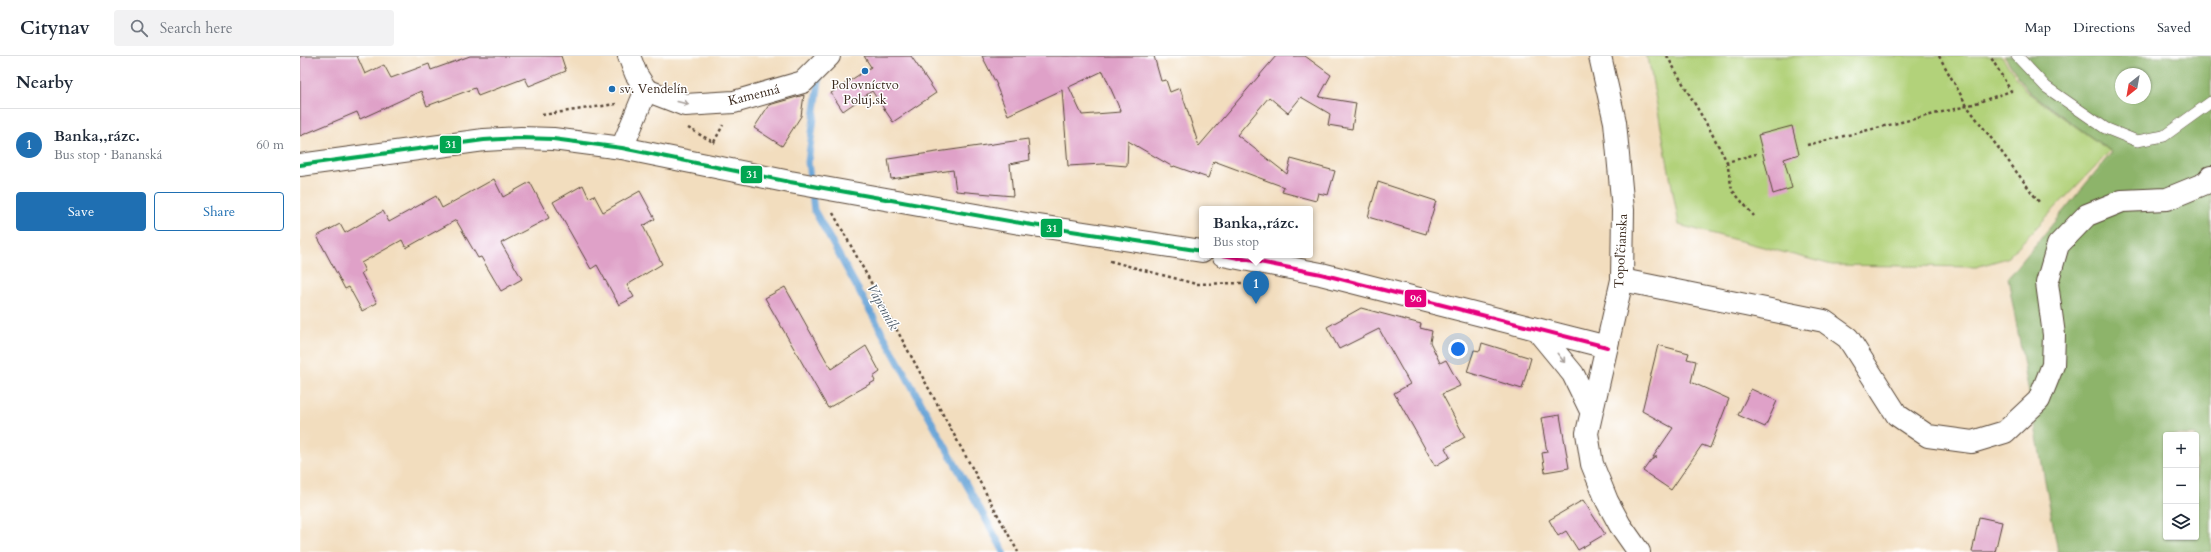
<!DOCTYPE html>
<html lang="en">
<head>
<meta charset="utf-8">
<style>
  body { margin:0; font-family:Cardo,serif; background:#f2f2f3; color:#1f2937 }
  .controls { position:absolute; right:12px; bottom:12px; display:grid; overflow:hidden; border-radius:4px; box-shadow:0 1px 3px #0004 }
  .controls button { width:36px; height:36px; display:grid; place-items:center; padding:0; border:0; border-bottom:1px solid #e0e1e3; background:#fff; color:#1f2937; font:20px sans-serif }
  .compass { position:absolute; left:1815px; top:12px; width:36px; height:36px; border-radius:50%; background:#fff; box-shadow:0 1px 3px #0004; rotate:211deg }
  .you { position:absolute; left:1158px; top:293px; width:14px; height:14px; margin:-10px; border:3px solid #fff; border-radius:50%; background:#1a73e8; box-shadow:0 0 0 6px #1a73e833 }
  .badge { display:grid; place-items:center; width:26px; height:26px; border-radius:50%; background:#1f6fb2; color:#fff; font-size:13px; font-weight:700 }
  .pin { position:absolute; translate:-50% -33px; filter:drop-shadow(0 1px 2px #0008) }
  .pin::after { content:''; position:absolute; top:21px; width:14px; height:12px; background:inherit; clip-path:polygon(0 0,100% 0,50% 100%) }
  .popup { position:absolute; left:899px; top:150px; width:114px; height:52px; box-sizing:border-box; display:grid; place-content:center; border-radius:4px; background:#fff; filter:drop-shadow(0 1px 3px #0005); font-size:13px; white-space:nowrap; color:#747a83 }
  .popup b { font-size:15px; color:#1f2937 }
  .popup::after { content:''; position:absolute; left:50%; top:100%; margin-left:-8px; border:8px solid transparent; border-top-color:#fff }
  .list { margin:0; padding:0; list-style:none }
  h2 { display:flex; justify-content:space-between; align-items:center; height:52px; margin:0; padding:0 16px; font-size:17px }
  h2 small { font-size:13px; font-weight:400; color:#747a83 }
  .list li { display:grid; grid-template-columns:26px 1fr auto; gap:12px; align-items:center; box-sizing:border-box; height:72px; padding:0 16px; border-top:1px solid #e0e1e3 }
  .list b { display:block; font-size:15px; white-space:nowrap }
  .list p { margin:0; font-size:13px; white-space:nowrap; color:#747a83 }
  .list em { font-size:13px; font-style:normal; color:#747a83 }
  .actions { display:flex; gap:8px; padding:12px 16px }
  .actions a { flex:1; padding:9px 0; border:1px solid #1f6fb2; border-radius:4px; text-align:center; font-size:14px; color:#1f6fb2 }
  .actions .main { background:#1f6fb2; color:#fff }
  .icon { flex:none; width:22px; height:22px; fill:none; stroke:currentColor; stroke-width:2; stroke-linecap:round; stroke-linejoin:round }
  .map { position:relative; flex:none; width:1911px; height:496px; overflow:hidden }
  header { display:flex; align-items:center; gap:24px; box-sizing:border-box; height:56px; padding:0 20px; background:#fff; border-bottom:1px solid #e0e1e3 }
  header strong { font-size:19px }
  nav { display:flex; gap:22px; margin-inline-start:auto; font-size:14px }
  .search { width:280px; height:36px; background:#f2f2f3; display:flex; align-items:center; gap:10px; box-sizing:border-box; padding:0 14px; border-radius:4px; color:#747a83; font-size:15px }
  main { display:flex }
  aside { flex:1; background:#fff }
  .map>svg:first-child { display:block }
</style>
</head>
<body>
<header>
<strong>Citynav</strong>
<div class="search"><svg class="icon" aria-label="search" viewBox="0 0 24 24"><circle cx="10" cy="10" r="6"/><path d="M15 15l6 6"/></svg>Search here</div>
<nav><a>Map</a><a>Directions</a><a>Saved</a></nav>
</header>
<main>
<aside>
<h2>Nearby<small></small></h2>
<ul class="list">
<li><span class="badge">1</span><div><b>Banka,,rázc.</b><p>Bus stop · Bananská</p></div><em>60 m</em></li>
</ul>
<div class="actions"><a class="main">Save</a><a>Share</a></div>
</aside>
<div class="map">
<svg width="1911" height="496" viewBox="0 0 1911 496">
  <rect width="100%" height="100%" fill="#fff"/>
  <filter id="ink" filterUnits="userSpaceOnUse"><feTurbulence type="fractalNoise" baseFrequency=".025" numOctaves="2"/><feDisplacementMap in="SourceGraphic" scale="8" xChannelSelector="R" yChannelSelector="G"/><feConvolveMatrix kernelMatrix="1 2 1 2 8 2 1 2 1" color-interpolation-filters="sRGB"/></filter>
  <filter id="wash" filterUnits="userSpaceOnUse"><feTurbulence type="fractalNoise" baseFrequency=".012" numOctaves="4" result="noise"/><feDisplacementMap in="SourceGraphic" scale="16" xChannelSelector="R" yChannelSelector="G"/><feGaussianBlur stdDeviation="0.9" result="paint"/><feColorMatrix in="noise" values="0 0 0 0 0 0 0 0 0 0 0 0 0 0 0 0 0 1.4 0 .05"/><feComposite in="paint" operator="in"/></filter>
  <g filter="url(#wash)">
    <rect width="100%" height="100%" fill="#f2ddbe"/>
    <path fill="#b2d27a" stroke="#767e4c" d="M1345,0H1701L1727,36L1810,95L1707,202L1676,211L1532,209L1379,169L1349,6Z"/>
    <path fill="#8db46a" stroke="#646f44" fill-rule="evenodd" d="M1704,0H1911V496H1758L1708,222L1812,96L1729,36ZM1821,18H1845V42H1821ZM1866,379H1896V481H1866Z"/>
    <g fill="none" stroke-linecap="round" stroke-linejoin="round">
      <path stroke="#65a2d6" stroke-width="7" d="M520,18L508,106L514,154L704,496"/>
    </g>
    <g id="blocks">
      <path fill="#dfa1c8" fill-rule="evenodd" d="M0,0H57L65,18L84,9L91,22L129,8L131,14L170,0H261L266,15L229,30L225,22L178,40L175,32L127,50L121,35L60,63L57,56L0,80Z
        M564,0H611L636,37L593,66L572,35L543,55L531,37L571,11Z
        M682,0H854L861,25L866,24L870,36L880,32L899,90L976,0H1005L1031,19L1019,41L1056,47L1052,73L1028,69L1030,58L1001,41L988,57L969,41L937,79L987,118L991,103L1035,115L1028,139L1018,137L1016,145L982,136L984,131L914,105L908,122L874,110L873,111L828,85L827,110L803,108L768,110L762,34L708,59L696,29H697ZM803,15L821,56L782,59L769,31Z
        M504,39L501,60L482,90L454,72L469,49Z
        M1492,70L1499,98L1484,103L1492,132L1473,138L1458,79Z
        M728,83L730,104L710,108L713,140L656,135L653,114L591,123L588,103Z
        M194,123L203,141L230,126L249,162L201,187L222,223L201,235L181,201L178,202L156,164L106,192L102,184L61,207L65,215L61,217L77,247L62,255L49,231L45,233L17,180L40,168L45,177L83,155L89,166L136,140L142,152Z
        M1078,126L1136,145L1126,178L1068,161Z
        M283,129L289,142L294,139L303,156L340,135L355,163L343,170L362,208L327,229L334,241L319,249L297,209L291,213L253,146Z
        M485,231L531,313L566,290L580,316L573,321L575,325L528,352L465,242Z
        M1061,252L1121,268L1120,272L1132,275L1130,286L1140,307L1146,304L1160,330L1142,338L1165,381L1145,392L1150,401L1135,410L1094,337L1110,328L1079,273L1039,293L1027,271Z
        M1182,287L1231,302L1222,333L1167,316L1174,294L1180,295Z
        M1358,289L1389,297L1387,303L1396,305L1391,326L1429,343L1410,392L1402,389L1371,434L1343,415L1351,404L1357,401H1353L1373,372L1342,355Z
        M1451,333L1477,345L1465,371L1438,359Z
        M1260,359L1269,412L1245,416L1242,397L1247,396L1241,362Z
        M1283,444L1305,478L1278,494L1266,475L1258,480L1249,464Z
        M1679,461L1702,466L1695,496H1672Z"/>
    </g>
  </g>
  <g filter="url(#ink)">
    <use href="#blocks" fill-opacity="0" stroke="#564536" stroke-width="1"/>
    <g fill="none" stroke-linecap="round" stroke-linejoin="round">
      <g stroke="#564536" stroke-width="12">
        <path id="lane" d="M1717,0L1746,31L1805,72L1837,85L1864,80L1911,46"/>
      </g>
      <g stroke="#564536" stroke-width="24">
        <path id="street" d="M329,0L336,18L346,34
          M346,34L385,49L434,46L503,26L529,0
          M322,92L346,34
          M1322,224L1524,265L1548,282L1597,359L1628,380L1672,386L1705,376L1739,344L1753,309L1754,279L1747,227L1758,189L1787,159L1822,145L1867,143L1906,127L1911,121"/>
      </g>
      <g stroke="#564536" stroke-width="24">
        <path id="secondary" d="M1300,0L1315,66L1323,154L1322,224L1287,377L1292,408L1307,445L1320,469L1339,496
          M0,109L184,84L221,82L253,83L322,92L490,126L726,168L902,195
          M923,199L1021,218L1307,291
          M1236,273L1273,318L1291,355"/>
      </g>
      <path stroke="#564536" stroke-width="2.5" stroke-dasharray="3 3" stroke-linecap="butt" d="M1367,0L1410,74L1427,106L1456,98
        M1639,0L1667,50L1739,146
        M242,59L316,48
        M388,72L415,87
        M414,86L423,69
        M1507,89L1667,50L1711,35L1690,0
        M1427,106L1432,134L1454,160
        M533,157L718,496
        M810,205L896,228L942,227"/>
      <use href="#lane" stroke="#fff" stroke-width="11"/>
      <use href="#street" stroke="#fff" stroke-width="22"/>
      <use href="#secondary" stroke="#fff" stroke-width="22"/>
      <g stroke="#fff" stroke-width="7">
        <path id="bus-1" d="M0,109L184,84L221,82L253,83L322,92L490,126L726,168L902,195"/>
      </g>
      <g stroke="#fff" stroke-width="7">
        <path id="bus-2" d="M923,199L1021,218L1307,291"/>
      </g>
      <use href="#bus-1" stroke="#00a651" stroke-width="4"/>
      <use href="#bus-2" stroke="#e5007d" stroke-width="4"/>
    </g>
    <defs><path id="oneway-shaft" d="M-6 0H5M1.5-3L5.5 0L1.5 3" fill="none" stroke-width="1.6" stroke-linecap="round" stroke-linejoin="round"/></defs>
    <g stroke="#a79f9a">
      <use href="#oneway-shaft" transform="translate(383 47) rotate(15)"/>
      <use href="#oneway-shaft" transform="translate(1261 302) rotate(51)"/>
    </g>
  </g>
  <g fill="#1f6fb2" stroke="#fff" stroke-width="1.5">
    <circle cx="565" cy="15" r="4"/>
    <circle cx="312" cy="33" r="4"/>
  </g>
  <g text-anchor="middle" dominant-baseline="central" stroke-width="3" stroke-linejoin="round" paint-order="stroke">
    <g font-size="13" fill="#3b2a1e" stroke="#fff">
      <text x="565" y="29">Poľovníctvo<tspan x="565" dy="15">Poluj.sk</tspan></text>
      <text x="320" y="33" text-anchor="start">sv. Vendelín</text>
    </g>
    <g font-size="13" fill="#3b2a1e" stroke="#fff">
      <text transform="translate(454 39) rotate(-14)">Kamenná</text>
      <text transform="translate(1321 195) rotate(-87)">Topoľčianska</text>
    </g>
    <g font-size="14" font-style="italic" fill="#4c5a68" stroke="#fff">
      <text transform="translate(583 251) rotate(61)">Vápenník</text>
    </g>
  </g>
  <g stroke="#fff" stroke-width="1.5">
    <rect x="139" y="79" width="23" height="19" rx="4" fill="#00a651"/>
    <rect x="440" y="109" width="23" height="19" rx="4" fill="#00a651"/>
    <rect x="740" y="162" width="23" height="20" rx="4" fill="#00a651"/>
    <rect x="1104" y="233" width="23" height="19" rx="4" fill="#e5007d"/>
  </g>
  <g font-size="11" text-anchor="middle" font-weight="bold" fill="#fff">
    <text x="151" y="92">31</text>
    <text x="452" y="122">31</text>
    <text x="752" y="176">31</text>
    <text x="1116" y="246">96</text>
  </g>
</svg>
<div class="controls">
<button>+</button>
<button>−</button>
<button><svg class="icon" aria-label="layers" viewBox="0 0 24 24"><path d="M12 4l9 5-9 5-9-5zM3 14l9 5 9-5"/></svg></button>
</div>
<svg class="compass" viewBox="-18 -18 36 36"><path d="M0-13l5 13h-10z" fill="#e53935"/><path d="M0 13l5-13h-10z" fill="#747a83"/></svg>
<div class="you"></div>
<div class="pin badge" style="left:956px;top:248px">1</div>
<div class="popup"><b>Banka,,rázc.</b>Bus stop</div>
</div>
</main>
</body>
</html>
